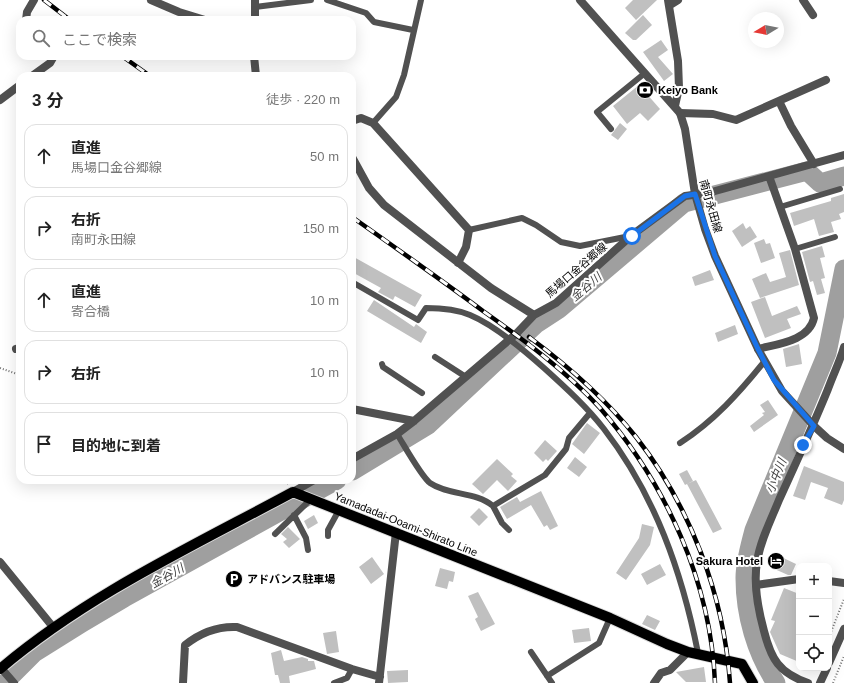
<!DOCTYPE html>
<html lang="ja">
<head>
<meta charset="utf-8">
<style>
  body { margin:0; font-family:Helvetica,"Noto Sans JP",sans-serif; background:#f6f6f6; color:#222 }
  .controls { position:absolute; right:12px; bottom:12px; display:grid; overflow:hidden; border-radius:8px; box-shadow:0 4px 16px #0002 }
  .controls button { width:36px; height:36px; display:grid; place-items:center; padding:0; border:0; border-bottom:1px solid #e0e0e0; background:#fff; color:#222; font:20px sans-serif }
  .compass { position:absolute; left:748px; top:12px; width:36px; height:36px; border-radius:50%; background:#fff; box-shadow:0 4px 16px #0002; rotate:260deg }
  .stop { position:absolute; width:12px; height:12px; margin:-9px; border:3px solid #1a73e8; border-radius:50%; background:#fff }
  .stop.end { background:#1a73e8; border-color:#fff; box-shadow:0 1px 4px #0008 }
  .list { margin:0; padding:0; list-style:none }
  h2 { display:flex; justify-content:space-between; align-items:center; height:52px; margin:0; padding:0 16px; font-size:17px }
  h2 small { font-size:13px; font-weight:400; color:#767676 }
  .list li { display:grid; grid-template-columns:26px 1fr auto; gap:12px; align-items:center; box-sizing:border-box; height:64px; margin:0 8px 8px; padding:0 8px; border:1px solid #e0e0e0; border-radius:12px }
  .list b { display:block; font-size:15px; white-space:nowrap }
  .list p { margin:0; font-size:13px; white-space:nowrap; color:#767676 }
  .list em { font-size:13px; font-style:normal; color:#767676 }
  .icon { flex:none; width:22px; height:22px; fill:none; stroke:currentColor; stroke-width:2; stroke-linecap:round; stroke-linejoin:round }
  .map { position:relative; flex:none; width:844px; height:683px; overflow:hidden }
  .search { position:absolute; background:#fff; box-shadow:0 4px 16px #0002; left:16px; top:16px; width:340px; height:44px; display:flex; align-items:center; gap:10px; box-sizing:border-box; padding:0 14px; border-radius:12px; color:#767676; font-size:15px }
  .panel { position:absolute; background:#fff; box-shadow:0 4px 16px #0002; left:16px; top:72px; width:340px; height:412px; border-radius:12px }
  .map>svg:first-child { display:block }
</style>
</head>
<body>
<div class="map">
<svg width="844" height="683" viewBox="0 0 844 683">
  <rect width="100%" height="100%" fill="#fff"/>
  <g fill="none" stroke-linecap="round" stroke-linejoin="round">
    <path stroke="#9f9f9f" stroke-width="19" d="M352,471L428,425L536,324L559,309L684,203L807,171L820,183L844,176
      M4,683L34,653L82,623L124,598L337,480
      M776,683C756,653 745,615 745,578C745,562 750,546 754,530L827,353L844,269"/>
  </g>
  <path fill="#c0c0c0" d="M633,0H657L636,20L625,8Z
    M643,15L652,25L636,40H633L625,33Z
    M661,40L668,50L658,57L673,74L664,81L643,52Z
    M639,85L660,109L648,121L640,113L627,124L613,106Z
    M620,123L627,129L618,140L611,135Z
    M844,194V212L839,214L841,219L831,222L834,232L819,236L814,219L794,226L790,213L831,201V198Z
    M743,223L746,229L750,226L757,237L742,247L732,231Z
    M764,239L766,244L770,243L775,258L761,263L754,243Z
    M822,246L825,257L820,258L825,278L821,279L825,293L817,295L813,281L810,282L802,252Z
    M790,250L799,285L760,298L752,279L766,273L770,282L786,277L779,253Z
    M352,256L422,295L415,307L395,296L393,300L378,292L381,288L352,272Z
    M710,270L714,280L695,286L692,277Z
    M765,297L772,316L797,306L801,314L787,319L791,328L765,338L751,302Z
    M374,300L414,327L416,324L427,332L421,343L367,311Z
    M735,325L738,334L718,342L715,333Z
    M799,344L802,364L786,367L783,349Z
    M768,400L778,415L754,432L750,426L764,415L762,413L765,412L760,405Z
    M587,423L600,433L584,454L572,444Z
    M545,440L557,451L548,461L546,459L543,462L534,453Z
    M575,457L587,467L579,477L567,468Z
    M497,459L513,474L511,476L517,481L508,491L497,480L483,494L472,484Z
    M804,466L844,482V500L842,505L824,498L828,488L811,482L805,500L793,496Z
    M687,470L693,481L685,485L679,474Z
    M696,480L722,529L713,533L687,484Z
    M541,491L558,526L550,530L547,525L544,527L531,505L507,519L500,507L517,497L520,502Z
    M479,508L488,517L479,526L470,517Z
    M314,515L318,523L308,529L304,521Z
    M642,524L654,527L650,545L626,580L616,573L639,538Z
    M288,527L300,539L289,548L283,542L287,539L281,534Z
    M775,554L796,564L791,575H788L770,567Z
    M372,557L384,574L371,584L359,567Z
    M660,564L666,575L647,585L641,574Z
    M440,568L455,572L453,582L449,581L447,589L435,586Z
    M784,588L799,594V662L780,654L770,632L775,621L771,620Z
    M478,592L495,624L481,631L475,619L478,617L468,596Z
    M647,615L660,621L655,630L642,624Z
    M589,628L591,641L574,643L572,630Z
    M336,631L339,652L327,654L323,633Z
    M281,650L284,661L302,657L308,659V661H314L316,669L289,676L290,683H280L278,675H275L271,653Z
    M704,667L706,682H686L676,672Z
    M408,670V682L388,683L387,671Z"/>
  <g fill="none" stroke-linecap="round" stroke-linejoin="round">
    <g stroke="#dbdbdb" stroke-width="12">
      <path id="primary" d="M0,669C87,595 193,546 293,492L610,618L667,644L688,652L742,664L753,683"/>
    </g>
    <path stroke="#737373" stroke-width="2" stroke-dasharray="1 2" stroke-linecap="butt" d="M0,368L20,375
      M283,480L288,484
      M829,637L844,599
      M833,683L844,656"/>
    <path stroke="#515151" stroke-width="6" d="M327,0L366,13L374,22L413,30
      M255,7L311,0
      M373,123L396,97L404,75L421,0
      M611,129L597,112L645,73
      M780,207L840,189
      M469,230L522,218L536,225L561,242L580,246L630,236
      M795,249L835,237
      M352,282L418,320L426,308C441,308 456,309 470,315C494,325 525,351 544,368C565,387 587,407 604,429C655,495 682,572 698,653
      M435,357L466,377
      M382,364L383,367L422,393
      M397,434C404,445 421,476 430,483C449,496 475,491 493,506L545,475L566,449L569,438L590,413
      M680,443C714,421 739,393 764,362
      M493,506L502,523L509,530
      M294,515L306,538L308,550
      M275,534L311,499
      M328,536V530L339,510
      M531,652L552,683
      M547,676L599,643L610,618
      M334,683L347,678L352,669"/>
    <path stroke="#515151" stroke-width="8" d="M829,581L844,583
      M756,585L799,579"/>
    <path stroke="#515151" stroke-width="8" d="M151,0L179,12L205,20
      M668,0L678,61L679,88L675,106
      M803,0L813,15
      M670,5L678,0
      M26,20L27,12L34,0
      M255,20V0
      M254,56L256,76
      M32,76L50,63L54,56
      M0,100L20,85
      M779,101L791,126L814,164
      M680,113L713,114L736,120L826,80
      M352,121L361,118L373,123L469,230L466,247L458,263
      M352,157L369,188L384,205L491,288L534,315
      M16,349L20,348
      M758,349C777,344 809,341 814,318L795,249L769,176
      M352,409L414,421
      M352,459L397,434L414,421L516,334L534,315L556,303L632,235L685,196L708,193L844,155
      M293,492L314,480
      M0,562L53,627
      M1,668L14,683
      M183,683L185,645C200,633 218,626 237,627L352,669L380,677
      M379,683L396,532
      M654,683L661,673L670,670L688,652
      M808,683C779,673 771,659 764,631C758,609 753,585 757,562C760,541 771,520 779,500C796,463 813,426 828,389C833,375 840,361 844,347"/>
    <path stroke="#515151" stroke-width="8" d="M580,0L680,113L685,129L695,194L705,229L715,256L758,349L782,391L814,426L827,438L844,449
      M829,663L844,629
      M820,683L827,668"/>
    <use href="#primary" stroke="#000" stroke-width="10"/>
    <g stroke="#000" stroke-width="4.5">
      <path id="rail" d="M44,0L70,20
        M122,56L150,76
        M352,217C396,248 440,279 483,311C524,340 566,371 600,408C666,484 711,582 715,683
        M529,337C568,366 605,398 636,437C690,506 724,595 730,683"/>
    </g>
    <use href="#rail" stroke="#fff" stroke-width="3" stroke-dasharray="9" stroke-linecap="butt"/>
  </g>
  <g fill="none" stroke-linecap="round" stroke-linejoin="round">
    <path stroke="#1a73e8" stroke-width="5" d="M632,236L685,196L695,194L715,256L758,349L774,380L814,426L803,445"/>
  </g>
  <defs>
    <g id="bank-disc" transform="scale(0.9)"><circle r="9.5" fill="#000" stroke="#fff"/><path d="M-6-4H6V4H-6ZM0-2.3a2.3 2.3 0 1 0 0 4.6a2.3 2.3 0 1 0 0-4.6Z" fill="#fff"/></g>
    <g id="hotel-disc" transform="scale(0.9)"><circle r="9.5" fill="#000" stroke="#fff"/><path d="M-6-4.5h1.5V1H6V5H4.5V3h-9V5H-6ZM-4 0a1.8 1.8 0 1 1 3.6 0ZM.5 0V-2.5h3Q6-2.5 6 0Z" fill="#fff"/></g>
    <g id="parking-disc" transform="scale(0.9)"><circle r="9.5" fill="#000" stroke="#fff"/><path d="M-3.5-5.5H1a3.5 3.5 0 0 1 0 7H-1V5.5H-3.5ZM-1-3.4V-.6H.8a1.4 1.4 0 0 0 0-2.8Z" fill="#fff"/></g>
  </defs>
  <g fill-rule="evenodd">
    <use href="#bank-disc" x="645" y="90"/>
    <use href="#hotel-disc" x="776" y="561"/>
    <use href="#parking-disc" x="234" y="579"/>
  </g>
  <g text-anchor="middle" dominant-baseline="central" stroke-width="4" stroke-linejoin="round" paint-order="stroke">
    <g font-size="11" font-weight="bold" fill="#000" stroke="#fff" text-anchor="start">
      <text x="658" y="90">Keiyo Bank</text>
      <text x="763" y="561" text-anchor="end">Sakura Hotel</text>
      <text x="247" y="579">アドバンス駐車場</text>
    </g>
    <g font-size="11" fill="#000" stroke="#fff">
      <text transform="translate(711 206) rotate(74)">南町永田線</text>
      <text transform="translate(576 270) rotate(-41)">馬場口金谷郷線</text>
      <text transform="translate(406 524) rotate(22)">Yamadadai-Ooami-Shirato Line</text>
    </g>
    <g font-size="12" font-style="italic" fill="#404040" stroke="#fff">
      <text transform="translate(586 287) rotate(-40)">金谷川</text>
      <text transform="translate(776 476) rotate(-68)">小中川</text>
      <text transform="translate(167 576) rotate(-29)">金谷川</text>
    </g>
  </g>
</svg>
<div class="controls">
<button>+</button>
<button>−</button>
<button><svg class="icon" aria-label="locate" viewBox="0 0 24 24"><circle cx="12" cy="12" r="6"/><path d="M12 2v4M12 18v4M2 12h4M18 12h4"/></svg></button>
</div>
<svg class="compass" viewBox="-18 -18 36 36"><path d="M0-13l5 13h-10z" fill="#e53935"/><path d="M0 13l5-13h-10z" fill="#767676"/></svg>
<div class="stop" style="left:632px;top:236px"></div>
<div class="stop end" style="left:803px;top:445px"></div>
<div class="search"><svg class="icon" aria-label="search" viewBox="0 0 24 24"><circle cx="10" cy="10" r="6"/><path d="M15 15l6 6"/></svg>ここで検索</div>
<section class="panel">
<h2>3 分<small>徒歩 · 220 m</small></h2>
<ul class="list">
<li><svg class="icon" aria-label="ahead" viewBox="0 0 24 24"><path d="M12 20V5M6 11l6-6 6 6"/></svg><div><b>直進</b><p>馬場口金谷郷線</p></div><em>50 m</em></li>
<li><svg class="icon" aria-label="right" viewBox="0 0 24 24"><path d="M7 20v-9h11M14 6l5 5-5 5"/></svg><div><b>右折</b><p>南町永田線</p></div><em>150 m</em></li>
<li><svg class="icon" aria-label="ahead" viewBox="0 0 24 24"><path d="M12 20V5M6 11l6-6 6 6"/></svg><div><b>直進</b><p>寄合橋</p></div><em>10 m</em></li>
<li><svg class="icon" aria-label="right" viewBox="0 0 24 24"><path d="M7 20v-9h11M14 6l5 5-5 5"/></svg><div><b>右折</b></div><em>10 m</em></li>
<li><svg class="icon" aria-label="arrive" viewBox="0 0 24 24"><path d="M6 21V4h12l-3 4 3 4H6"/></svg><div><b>目的地に到着</b></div></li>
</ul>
</section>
</div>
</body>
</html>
